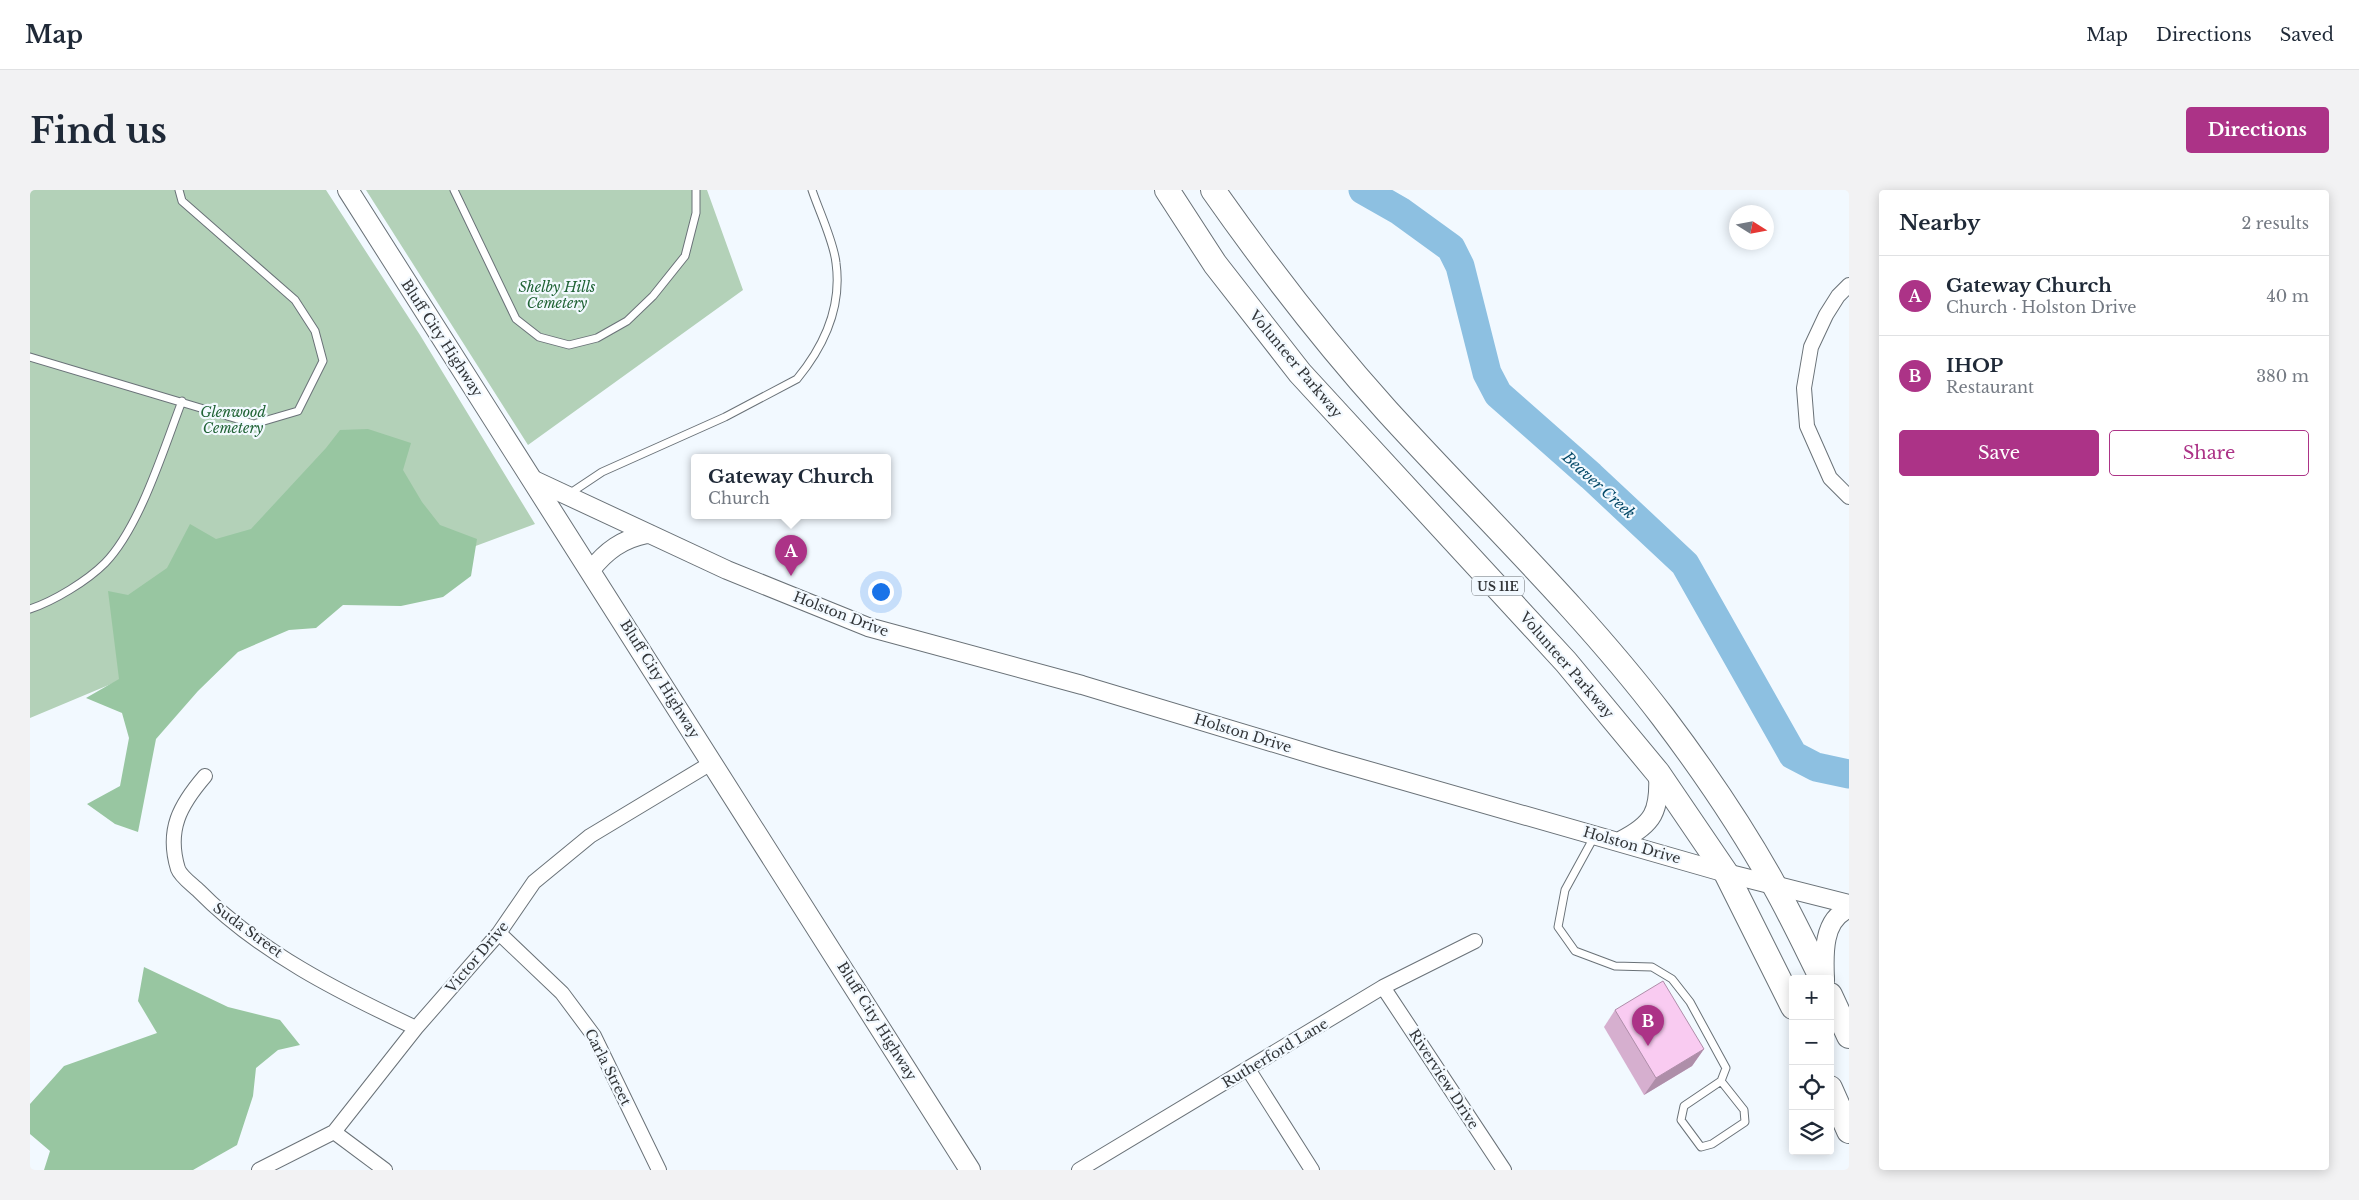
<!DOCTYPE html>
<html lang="en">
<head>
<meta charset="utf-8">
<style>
  body { margin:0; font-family:"Libre Baskerville",serif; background:#f2f2f3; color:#1f2937 }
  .controls { position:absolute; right:15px; bottom:15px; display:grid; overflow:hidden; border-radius:5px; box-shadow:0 2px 12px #0003 }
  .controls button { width:45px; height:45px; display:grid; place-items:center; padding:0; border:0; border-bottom:1px solid #e0e1e3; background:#fff; color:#1f2937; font:25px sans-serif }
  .compass { position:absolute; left:1699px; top:15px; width:45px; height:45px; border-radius:50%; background:#fff; box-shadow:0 2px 12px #0003; rotate:101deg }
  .you { position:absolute; left:850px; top:401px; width:18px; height:18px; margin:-12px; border:4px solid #fff; border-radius:50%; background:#1a73e8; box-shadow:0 0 0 8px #1a73e833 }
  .badge { display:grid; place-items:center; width:32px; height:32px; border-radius:50%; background:#ac3387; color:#fff; font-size:16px; font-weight:700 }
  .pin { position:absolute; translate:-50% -41px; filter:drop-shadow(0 1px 2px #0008) }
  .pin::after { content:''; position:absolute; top:26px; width:18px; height:15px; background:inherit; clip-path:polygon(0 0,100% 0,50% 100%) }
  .popup { position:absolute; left:661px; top:264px; width:200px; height:65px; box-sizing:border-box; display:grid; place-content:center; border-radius:5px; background:#fff; filter:drop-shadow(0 1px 4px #0005); font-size:16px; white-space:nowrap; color:#747a83 }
  .popup b { font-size:19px; color:#1f2937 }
  .popup::after { content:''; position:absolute; left:50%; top:100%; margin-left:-10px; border:10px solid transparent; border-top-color:#fff }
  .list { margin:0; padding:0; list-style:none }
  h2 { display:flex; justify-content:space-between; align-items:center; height:65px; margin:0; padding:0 20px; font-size:21px }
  h2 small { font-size:16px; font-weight:400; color:#747a83 }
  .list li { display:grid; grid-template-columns:32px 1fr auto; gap:15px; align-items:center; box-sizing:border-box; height:80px; padding:0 20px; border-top:1px solid #e0e1e3 }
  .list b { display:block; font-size:19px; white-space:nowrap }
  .list p { margin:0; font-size:16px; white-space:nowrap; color:#747a83 }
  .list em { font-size:16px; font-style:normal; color:#747a83 }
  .actions { display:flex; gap:10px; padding:15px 20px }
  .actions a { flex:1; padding:11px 0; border:1px solid #ac3387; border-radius:5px; text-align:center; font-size:18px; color:#ac3387 }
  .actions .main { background:#ac3387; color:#fff }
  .icon { flex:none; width:28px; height:28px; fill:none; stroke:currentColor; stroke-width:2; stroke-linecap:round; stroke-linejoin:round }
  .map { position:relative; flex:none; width:1819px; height:980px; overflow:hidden; border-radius:5px }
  header { display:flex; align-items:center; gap:30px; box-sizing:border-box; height:70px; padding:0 25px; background:#fff; border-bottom:1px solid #e0e1e3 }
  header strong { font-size:24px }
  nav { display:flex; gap:28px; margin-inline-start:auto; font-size:18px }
  .intro { display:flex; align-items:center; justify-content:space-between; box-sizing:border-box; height:120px; padding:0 30px }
  h1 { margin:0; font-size:35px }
  .button { padding:12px 22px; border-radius:5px; background:#ac3387; color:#fff; font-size:18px; font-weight:700 }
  main { display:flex; gap:30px; padding:0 30px }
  aside { flex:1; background:#fff; border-radius:5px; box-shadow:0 2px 12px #0003 }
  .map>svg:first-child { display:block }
</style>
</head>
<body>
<header>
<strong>Map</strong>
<nav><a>Map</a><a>Directions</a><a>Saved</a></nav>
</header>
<div class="intro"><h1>Find us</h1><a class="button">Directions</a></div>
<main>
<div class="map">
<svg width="1819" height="980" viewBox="0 0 1819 980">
  <rect width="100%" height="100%" fill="#f2f9ff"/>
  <path fill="#b3d1b8" d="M0,0H296L390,145L505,334L136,471L0,528Z
    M336,0H677L713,100L498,255Z"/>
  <path fill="#98c6a1" d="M338,239L381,253L373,280L392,312L410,335L447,349L441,386L413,407L371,416L313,415L286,438L259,440L208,462L168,501L126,549L108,642L85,634L57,614L90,596L99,548L92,523L56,508L89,489L78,401L98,405L137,378L160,334L186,349L221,339L296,258L310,240Z
    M114,777L198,817L250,830L270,855L248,860L226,878L223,906L207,955L163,980H14L20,961L0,944V914L34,876L127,843L108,811Z"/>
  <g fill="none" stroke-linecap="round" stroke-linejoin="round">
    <path stroke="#8dc0e1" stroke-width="29" d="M1333,0L1370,21L1421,58L1430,76L1457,183L1468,204L1561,286L1655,374L1763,565L1786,577L1819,584"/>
    <g stroke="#6a7278" stroke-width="9">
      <path id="service" d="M424,0L486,129L509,147L539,155L567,148L597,131L623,106L655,66L666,23V0
        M0,167L224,234L268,221L293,171L285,141L265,110L152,11L149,0
        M539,304L572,282L695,227L767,189C794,156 812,116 806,73C804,52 789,21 782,0
        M0,419C24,411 57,391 75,373C110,337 134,258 152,211
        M1564,647L1535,700L1528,737L1545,761L1585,776L1622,777L1642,789L1660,812L1696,878L1691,891L1654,916L1651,930L1671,957L1682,954L1715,932L1714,920L1691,891"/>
    </g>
    <g stroke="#6a7278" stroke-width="16">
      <path id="minor" d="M1819,95L1808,106L1796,125L1781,157L1774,198L1777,236L1800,288L1819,307
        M175,586C150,615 136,640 148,679C151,687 163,695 169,701C229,762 309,802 386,838
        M469,743L532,803L564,846L629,980
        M1353,797L1474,980
        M1218,879L1282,980
        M304,942L355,980
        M229,980L304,942L386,838L469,743L504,692L560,646L683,572
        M1049,980L1353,797L1445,751"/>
    </g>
    <g stroke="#6a7278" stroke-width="20">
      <path id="tertiary" d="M504,290L697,380L838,437L1052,495L1301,570L1696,683L1819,714
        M561,380C576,361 592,349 617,344
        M1590,651C1624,634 1630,621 1628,583
        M1795,789C1794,766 1792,729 1819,719"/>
    </g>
    <g stroke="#6a7278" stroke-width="22">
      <path id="secondary" d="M318,0L940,980"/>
    </g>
    <g stroke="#6a7278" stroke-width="26">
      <path id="trunk" d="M1137,0L1185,74L1270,183L1536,472L1628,583L1696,683L1763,817
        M1183,0C1237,77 1294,151 1357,221C1449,322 1550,418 1633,527C1673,580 1712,637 1744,695C1761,725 1776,757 1792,789
        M1800,805L1819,846
        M1800,898L1819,941"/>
    </g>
    <use href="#service" stroke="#fff" stroke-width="7"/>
    <use href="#minor" stroke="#fff" stroke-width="14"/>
    <use href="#tertiary" stroke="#fff" stroke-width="18"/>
    <use href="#secondary" stroke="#fff" stroke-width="20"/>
    <use href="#trunk" stroke="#fff" stroke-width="24"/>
  </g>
  <path fill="#d6afcf" d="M1585,820L1674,859L1662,876L1614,905L1574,837Z"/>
  <path fill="#ae8ea9" d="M1674,859L1662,876L1614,905L1626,888Z"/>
  <path fill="#f9cbf1" stroke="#ae8ea9" d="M1633,791L1674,859L1626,888L1585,820Z"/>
  <g text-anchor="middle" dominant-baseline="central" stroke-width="4.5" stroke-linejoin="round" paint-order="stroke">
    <rect fill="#f2f9ff" stroke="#6b6f73" stroke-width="1" x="1442" y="386.5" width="52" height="19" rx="4"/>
    <g font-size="12" font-weight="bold" fill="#313437">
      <text x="1468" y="396">US 11E</text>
    </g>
    <g font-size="14" font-style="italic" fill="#206335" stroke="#f2f9ff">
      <text x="527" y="97">Shelby Hills<tspan x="527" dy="16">Cemetery</tspan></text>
      <text x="203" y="222">Glenwood<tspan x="203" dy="16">Cemetery</tspan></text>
    </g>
    <g font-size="14" fill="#313437" stroke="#f2f9ff">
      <text transform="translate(412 148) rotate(57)">Bluff City Highway</text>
      <text transform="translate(1266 174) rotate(50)">Volunteer Parkway</text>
      <text transform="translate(811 424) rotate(21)">Holston Drive</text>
      <text transform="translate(1537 475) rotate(49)">Volunteer Parkway</text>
      <text transform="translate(630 489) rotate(58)">Bluff City Highway</text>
      <text transform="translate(1213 543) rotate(17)">Holston Drive</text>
      <text transform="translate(1602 655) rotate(16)">Holston Drive</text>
      <text transform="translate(218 740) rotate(36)">Suda Street</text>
      <text transform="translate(447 767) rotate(-50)">Victor Drive</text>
      <text transform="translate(847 831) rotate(58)">Bluff City Highway</text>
      <text transform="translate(1245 863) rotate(-31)">Rutherford Lane</text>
      <text transform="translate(578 877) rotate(63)">Carla Street</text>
      <text transform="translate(1414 889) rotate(57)">Riverview Drive</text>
    </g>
    <g font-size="15" font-style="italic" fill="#064a69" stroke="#f2f9ff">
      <text transform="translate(1569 295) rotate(42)">Beaver Creek</text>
    </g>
  </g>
</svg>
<div class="controls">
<button>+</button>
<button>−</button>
<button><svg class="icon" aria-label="locate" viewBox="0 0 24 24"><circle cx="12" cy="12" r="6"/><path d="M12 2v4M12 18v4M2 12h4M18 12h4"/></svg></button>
<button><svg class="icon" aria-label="layers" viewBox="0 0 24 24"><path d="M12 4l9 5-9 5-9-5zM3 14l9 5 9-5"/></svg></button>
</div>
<svg class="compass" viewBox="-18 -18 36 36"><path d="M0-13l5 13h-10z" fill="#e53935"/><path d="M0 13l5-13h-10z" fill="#747a83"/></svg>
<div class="you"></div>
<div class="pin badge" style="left:761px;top:386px">A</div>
<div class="popup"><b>Gateway Church</b>Church</div>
<div class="pin badge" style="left:1618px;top:856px">B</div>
</div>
<aside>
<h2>Nearby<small>2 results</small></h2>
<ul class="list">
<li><span class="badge">A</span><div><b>Gateway Church</b><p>Church · Holston Drive</p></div><em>40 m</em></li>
<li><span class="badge">B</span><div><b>IHOP</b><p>Restaurant</p></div><em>380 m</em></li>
</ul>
<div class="actions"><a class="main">Save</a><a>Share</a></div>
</aside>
</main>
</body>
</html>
